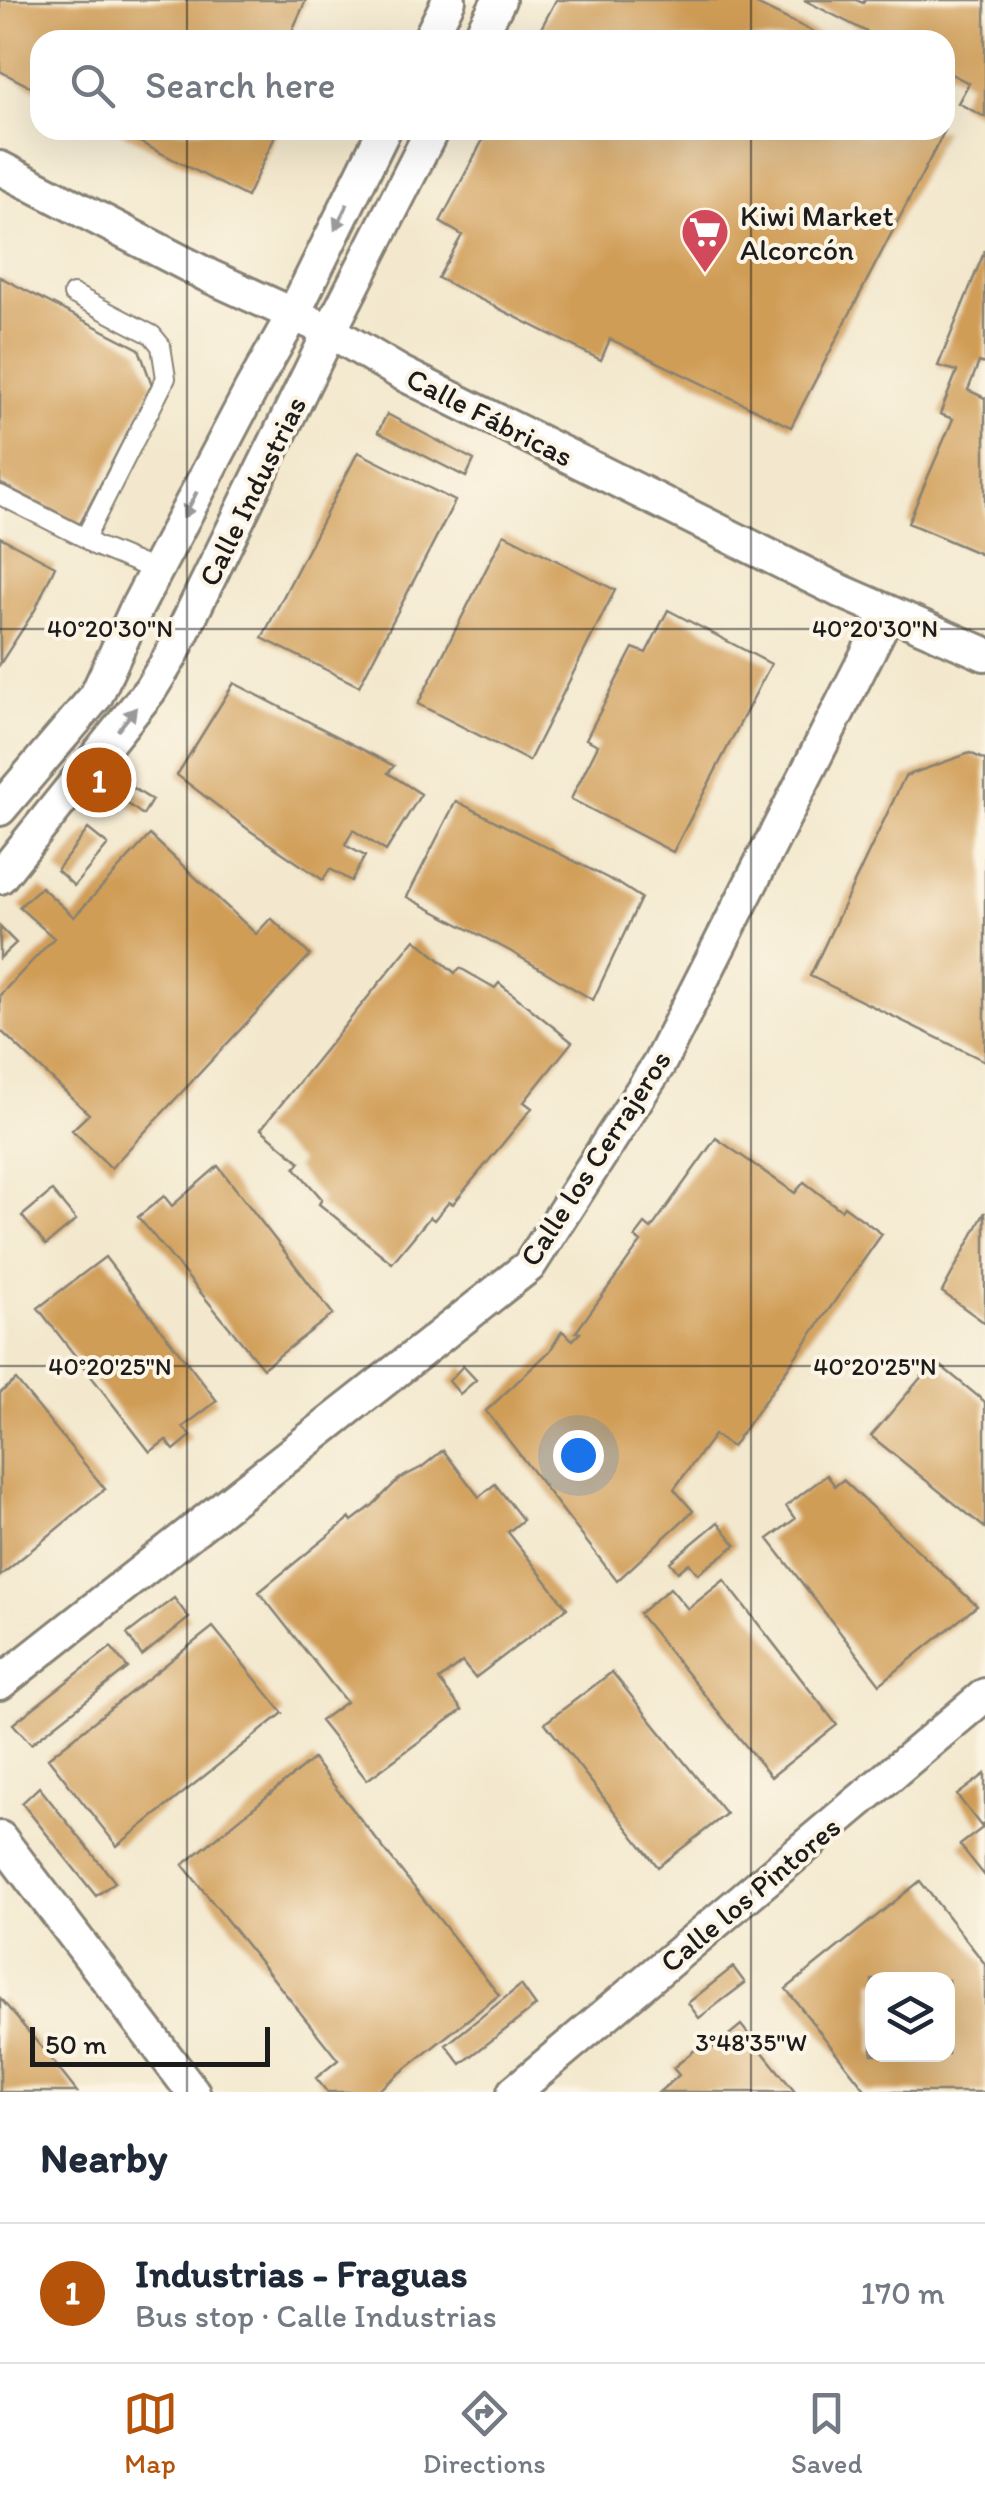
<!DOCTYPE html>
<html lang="en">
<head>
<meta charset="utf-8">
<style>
  body { margin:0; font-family:Itim,sans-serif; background:#f6f6f7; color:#1f2937 }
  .controls { position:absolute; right:30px; bottom:30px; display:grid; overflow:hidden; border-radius:20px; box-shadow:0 10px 40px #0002 }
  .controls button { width:90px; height:90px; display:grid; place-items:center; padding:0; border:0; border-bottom:2px solid #e0e1e3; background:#fff; color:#1f2937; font:50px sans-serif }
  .scale { position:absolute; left:30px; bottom:25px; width:240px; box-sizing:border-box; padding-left:10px; border:5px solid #1c1c1c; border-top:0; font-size:28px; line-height:35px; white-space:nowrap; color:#1c1c1c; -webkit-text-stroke:8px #fcf5e5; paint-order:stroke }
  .you { position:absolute; left:578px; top:1455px; width:35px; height:35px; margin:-25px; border:8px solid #fff; border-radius:50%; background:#1a73e8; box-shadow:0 0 0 15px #1a73e833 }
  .badge { display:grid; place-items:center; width:65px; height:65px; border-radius:50%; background:#b45309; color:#fff; font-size:32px; font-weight:700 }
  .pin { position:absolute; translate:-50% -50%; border:5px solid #fff; box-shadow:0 2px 10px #0006 }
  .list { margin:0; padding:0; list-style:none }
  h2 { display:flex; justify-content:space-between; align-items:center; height:130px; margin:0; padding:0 40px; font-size:42px }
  h2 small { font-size:32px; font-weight:400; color:#747a83 }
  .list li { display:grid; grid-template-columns:65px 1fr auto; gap:30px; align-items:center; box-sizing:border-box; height:140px; padding:0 40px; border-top:2px solid #e0e1e3 }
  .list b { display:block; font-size:38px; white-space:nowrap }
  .list p { margin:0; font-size:32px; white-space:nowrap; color:#747a83 }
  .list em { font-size:32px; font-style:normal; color:#747a83 }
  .icon { flex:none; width:55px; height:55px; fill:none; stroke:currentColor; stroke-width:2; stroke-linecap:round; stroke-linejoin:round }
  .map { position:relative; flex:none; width:985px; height:2092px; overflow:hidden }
  .search { position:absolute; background:#fff; box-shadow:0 10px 40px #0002; left:30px; right:30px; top:30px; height:110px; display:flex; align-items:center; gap:25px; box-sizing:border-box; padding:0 35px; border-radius:30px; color:#747a83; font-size:38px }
  .sheet { height:270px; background:#fff }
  nav { display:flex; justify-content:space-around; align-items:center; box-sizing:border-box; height:140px; border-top:2px solid #e0e1e3; background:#fff; font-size:28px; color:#747a83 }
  nav a { display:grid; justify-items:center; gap:5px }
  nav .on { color:#b45309 }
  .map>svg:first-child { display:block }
</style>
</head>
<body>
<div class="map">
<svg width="985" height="2092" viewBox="0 0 985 2092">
  <rect width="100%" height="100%" fill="#fcf5e5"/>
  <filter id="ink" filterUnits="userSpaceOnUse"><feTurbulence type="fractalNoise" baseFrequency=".01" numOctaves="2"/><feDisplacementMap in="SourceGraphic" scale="20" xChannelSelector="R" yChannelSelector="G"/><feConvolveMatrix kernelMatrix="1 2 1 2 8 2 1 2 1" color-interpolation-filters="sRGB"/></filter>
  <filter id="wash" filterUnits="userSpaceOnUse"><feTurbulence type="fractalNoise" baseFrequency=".0048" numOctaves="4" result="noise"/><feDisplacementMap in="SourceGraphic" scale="40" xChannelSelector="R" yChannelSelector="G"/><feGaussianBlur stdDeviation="2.25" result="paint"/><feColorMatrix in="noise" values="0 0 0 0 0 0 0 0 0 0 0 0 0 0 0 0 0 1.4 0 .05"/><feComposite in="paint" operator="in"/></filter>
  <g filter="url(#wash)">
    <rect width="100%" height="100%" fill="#f3e8cd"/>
    <g id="blocks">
      <path fill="#d09d57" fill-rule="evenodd" d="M0,0H306L288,40H40V92L0,71Z
        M556,0H748L830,40H535Z
        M804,0H856L863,3L865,0H985V117L958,103L969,83L945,71V40H883Z
        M116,130H278L247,197Z
        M488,130H945L791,427L610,339L601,360L438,278L462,235L440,222Z
        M985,250V364L979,362L968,390L985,398V556L908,523L953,419L940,414L957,371L938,366Z
        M0,277L139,349L152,385L80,524L0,483Z
        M387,414L474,460L466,477L378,432Z
        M358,452L455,501L359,686L262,638Z
        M504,534L615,590L529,761L418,704Z
        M0,537L55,566L35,610L0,664Z
        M668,610L771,664L673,852L571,799L598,745L586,739L633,648L646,653Z
        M234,683L394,766L388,773L421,794L386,851L353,830L345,845L365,856L351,881L330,869L323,880L249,830L177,775Z
        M970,753L985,760V1061L810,976L905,776Z
        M123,782L152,800L143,815L115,795Z
        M456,801L621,885L641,898L593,1000L510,951L407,897Z
        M88,829L108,845L74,886L57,870Z
        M150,835L256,934L271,918L310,955L111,1168L72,1130L89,1114L0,1030V995L54,938L19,907L41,887L74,917Z
        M0,927L16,943L0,958Z
        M415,939L455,973L460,968L495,988L499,983L572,1042L524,1102L532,1108L453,1204L449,1202L434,1220L430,1217L392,1263L319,1204L322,1199L295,1168L300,1162L261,1129Z
        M716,1138L795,1193L804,1182L841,1210L844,1206L882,1234L732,1447L714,1435L674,1489L693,1511L617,1581L486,1411L550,1351L562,1331L573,1340L580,1333L576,1332L641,1242L635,1237L645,1224L651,1229Z
        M218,1166L333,1314L263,1368L138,1217L164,1196L172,1206Z
        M52,1191L76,1220L46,1245L22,1216Z
        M985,1212V1323L942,1292Z
        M105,1257L217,1401L183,1427L191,1436L174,1450L166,1440L150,1452L38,1308Z
        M935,1361L985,1402V1528L871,1436Z
        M463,1366L476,1380L460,1394L449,1381Z
        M16,1380L105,1489L0,1576V1393Z
        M443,1450L479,1497L495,1484L523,1520L508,1532L567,1608L475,1678L462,1662L439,1680L462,1710L367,1780L320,1721L346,1702L259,1592L350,1518L352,1521L373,1505L399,1479L422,1467Z
        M827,1475L835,1486L843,1480L977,1606L880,1684L768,1539L795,1519L786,1506Z
        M718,1522L736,1545L698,1574L689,1563L678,1572L670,1562Z
        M724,1580L837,1725L771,1777L639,1614L670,1588L688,1609Z
        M174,1598L189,1618L142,1656L127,1634Z
        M213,1627L283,1713L117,1846L48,1758Z
        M111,1647L128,1668L31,1744L13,1724Z
        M612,1672L726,1814L658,1867L545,1723Z
        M313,1759L499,1995L376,2092H327L316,2078L338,2060L183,1865Z
        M985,1774V1822L981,1826L957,1795Z
        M39,1787L115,1882L96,1896L22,1803Z
        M985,1826V1876L960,1845Z
        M920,1881L985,1964V2092H867L786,1989ZM872,1980H948V2054H872Z
        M733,1967L745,1983L699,2018L688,2003Z
        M521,1985L536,2006L461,2064L446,2045Z
        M0,1998L47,2054L77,2092H0Z
        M741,2025L795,2092H659L679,2075L673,2068L706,2041L713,2048Z"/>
    </g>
  </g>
  <g filter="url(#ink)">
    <use href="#blocks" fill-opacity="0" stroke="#888274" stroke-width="2.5"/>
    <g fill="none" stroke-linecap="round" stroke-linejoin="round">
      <g stroke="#888274" stroke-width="22">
        <path id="service" d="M73,294L152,335L161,346L166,378L85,538L96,546L157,571
          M0,495L85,538"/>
      </g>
      <g stroke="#888274" stroke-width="38">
        <path id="minor" d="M429,40L449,0
          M478,40L499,0
          M0,168L209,276L330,331L401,373L838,590L985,654
          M0,809L96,696L137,607L252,388L293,315L384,130
          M0,877L150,690L171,656L330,331L432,130
          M0,1683L529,1266L659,1064L888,613
          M0,1838L193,2092
          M514,2092L985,1695"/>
      </g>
      <use href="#service" stroke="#fff" stroke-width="18"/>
      <use href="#minor" stroke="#fff" stroke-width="32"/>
    </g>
    <defs><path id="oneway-solid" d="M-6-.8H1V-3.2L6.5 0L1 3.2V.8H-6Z" transform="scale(2.5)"/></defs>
    <g fill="#999">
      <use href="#oneway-solid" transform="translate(341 217) rotate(116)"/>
      <use href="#oneway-solid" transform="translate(190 505) rotate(117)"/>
      <use href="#oneway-solid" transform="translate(127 719) rotate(-51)"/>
    </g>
  </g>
  <path fill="none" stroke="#1c1c1c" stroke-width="2.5" stroke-opacity="0.45" d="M187,0V40M751,0V40M187,130V2092M751,130V2092M0,629H985M0,1366H985"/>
  <defs>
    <g id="supermarket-pin" transform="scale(2.5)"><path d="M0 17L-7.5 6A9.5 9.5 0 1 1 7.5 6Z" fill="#d1495b" stroke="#fcf5e5"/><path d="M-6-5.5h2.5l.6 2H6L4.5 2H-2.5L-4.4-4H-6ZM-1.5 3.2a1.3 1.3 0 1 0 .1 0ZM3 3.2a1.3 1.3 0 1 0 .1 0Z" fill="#fff"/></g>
  </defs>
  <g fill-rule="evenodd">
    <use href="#supermarket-pin" x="705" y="232"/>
  </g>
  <g text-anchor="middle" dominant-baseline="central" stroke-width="8" stroke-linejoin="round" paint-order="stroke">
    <g font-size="30" fill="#1c1c1c" stroke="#fcf5e5" text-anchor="start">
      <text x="740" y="215">Kiwi Market<tspan x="740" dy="34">Alcorcón</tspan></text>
    </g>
    <g font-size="30" fill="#1c1c1c" stroke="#fcf5e5">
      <text transform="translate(490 417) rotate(27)">Calle Fábricas</text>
      <text transform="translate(252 491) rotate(-64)">Calle Industrias</text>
      <text transform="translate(595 1158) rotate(-57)">Calle los Cerrajeros</text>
      <text transform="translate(750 1894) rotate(-40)">Calle los Pintores</text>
    </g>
  </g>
  <g font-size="25" text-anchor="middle" fill="#1c1c1c" stroke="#fcf5e5" stroke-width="8" stroke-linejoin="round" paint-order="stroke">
    <text x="110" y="637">40°20'30"N</text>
    <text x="875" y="637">40°20'30"N</text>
    <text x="110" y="1375">40°20'25"N</text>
    <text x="875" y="1375">40°20'25"N</text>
    <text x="751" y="2051">3°48'35"W</text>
  </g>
</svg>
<div class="controls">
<button><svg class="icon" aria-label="layers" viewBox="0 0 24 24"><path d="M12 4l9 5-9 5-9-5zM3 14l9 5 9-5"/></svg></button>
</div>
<div class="scale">50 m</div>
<div class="you"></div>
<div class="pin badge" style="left:99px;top:780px">1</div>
<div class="search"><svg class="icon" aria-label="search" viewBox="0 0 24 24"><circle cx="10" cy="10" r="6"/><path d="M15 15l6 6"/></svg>Search here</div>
</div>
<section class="sheet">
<h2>Nearby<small></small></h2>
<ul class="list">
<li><span class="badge">1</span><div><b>Industrias - Fraguas</b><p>Bus stop · Calle Industrias</p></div><em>170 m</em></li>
</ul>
</section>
<nav>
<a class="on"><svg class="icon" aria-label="map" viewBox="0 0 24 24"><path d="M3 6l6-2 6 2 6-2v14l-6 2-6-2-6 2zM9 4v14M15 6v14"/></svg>Map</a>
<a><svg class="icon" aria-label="directions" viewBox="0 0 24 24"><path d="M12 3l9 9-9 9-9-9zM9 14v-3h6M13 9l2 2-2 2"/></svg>Directions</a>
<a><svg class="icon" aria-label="saved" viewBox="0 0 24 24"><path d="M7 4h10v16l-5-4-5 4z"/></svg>Saved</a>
</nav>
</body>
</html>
